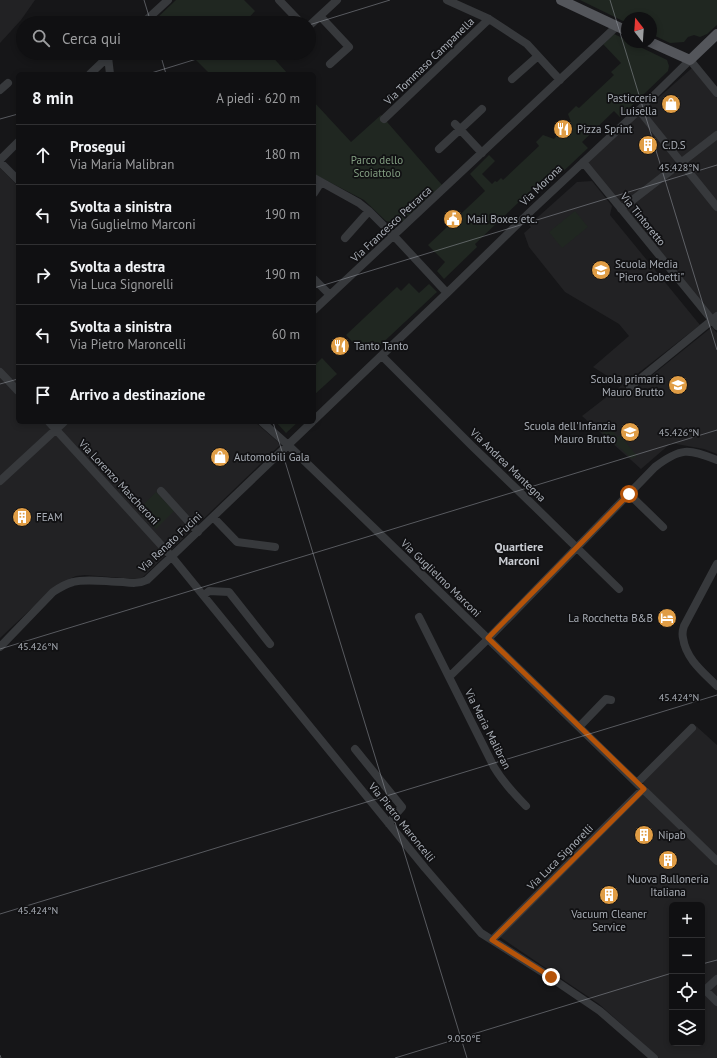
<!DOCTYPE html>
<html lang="it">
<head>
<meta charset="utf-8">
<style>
  body { margin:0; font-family:"PT Sans",sans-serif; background:#1e1e20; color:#f1f3f6 }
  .controls { position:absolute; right:12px; bottom:12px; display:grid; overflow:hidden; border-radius:6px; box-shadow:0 2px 6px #0003 }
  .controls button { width:36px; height:36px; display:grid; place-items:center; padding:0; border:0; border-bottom:1px solid #303032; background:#101012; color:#f1f3f6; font:20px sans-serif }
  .compass { position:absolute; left:621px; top:12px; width:36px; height:36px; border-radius:50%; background:#101012; box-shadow:0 2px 6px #0003; rotate:343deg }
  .stop { position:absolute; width:12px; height:12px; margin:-9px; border:3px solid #b45309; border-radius:50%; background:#fff }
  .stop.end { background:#b45309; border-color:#fff; box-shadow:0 1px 4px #0008 }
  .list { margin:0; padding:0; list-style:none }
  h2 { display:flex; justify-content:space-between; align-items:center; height:52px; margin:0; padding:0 16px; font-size:17px }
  h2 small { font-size:13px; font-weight:400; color:#9c9d9f }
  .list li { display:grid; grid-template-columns:26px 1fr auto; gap:12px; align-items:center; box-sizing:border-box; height:60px; padding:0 16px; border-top:1px solid #303032 }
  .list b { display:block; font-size:15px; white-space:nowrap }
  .list p { margin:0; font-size:13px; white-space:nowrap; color:#9c9d9f }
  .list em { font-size:13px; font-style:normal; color:#9c9d9f }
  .icon { flex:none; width:22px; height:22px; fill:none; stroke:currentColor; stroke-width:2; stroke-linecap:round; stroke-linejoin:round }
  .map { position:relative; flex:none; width:717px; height:1058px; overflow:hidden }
  .search { position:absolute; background:#101012; box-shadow:0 2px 6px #0003; left:16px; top:16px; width:300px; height:44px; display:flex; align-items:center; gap:10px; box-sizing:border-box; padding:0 14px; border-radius:22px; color:#9c9d9f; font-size:15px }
  .panel { position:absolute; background:#101012; box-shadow:0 2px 6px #0003; left:16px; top:72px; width:300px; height:352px; border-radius:6px }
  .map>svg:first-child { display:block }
</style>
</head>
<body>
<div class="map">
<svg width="717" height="1058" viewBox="0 0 717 1058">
  <rect width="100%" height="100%" fill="#161618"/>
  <path fill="#222224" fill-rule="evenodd" d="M0,0H35L21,20L0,43Z
    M692,68L717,98V324L586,162Z
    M0,168L18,186V422H255L278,442L279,445V446L144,576L140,579H136L85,575L76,576L69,579L47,594L0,638Z
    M592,181L612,206L610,215L700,325L623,385L630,393L712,327L717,333V454L704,449L671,443L641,469L582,416L622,385L593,367L629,336L619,324L565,292L529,247L524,233L531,227L529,225L577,182Z
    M696,726L717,745V1058H659L599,1004L500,937L648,788L641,781ZM672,905H702V1043H672Z"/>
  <path fill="#202721" d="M176,0H244L255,11L244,23H160L156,19Z
    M580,0H717V25L707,34L700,37L694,35L688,37L684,42L670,43L651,34V18H627V23Z
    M614,34L627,40V42H630L667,60L669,66L668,71L620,117L614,111L582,142L588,148L553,181L547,175L475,244L477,247L444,279L437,271L445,262L428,245L485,191L470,174L489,155L495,161L482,174L492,184L495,181L497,182L501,178L503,180L539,146L536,142L543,135L554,139L571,122L568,114L576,106L579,108L614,75L611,72L621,63L603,44Z
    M189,53H269L288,74H210Z
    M314,102L351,142L381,115L442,185L404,221L393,223L386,221L364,200L314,174Z
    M575,211L588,227L562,248L549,232Z
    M409,283L419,293L429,284L437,292L375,350L369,344L361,351L346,335L397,287L401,291Z
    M322,358L337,374L314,395V366Z
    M276,422H298L286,433Z
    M606,422L618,437L620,435L637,456L632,459L598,428Z
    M156,492L174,511L156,529L142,515L146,511L142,507L145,505L144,504Z"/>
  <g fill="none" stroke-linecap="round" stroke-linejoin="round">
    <path stroke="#37393c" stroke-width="8" d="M279,0L301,23
      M447,0L489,19L527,44L560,80
      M320,16L349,47L330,64
      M143,23L168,0
      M309,26L337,0
      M108,57L110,74
      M90,74L112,53
      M512,79L538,56
      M0,90L8,83
      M639,110L717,207
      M384,119L489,19
      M455,124L482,153
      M439,149L482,109
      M0,160L18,142
      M0,162L18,180
      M583,162L717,326
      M314,178L359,203L369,211L394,236L447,293
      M314,193L321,182
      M621,209L717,135
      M345,238L369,211
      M314,279L330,295
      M314,310L617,26
      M382,356L472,446L529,501L619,589
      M0,372L18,391
      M630,387L717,316
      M314,420L447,293L531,211L639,110L690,60L717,93
      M49,422L172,557L425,868L481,933L544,973L600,1011L654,1058
      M262,422L288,445L377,531L717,861
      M0,481L64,422
      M161,491L198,532
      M629,494L663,527
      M213,517L237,542L275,547
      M717,564L684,626C683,629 682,634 683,638C686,659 703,672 717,686
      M204,595L209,591L229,592L270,644
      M419,617L449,677
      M0,647L53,592C59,588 65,584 73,582C87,578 107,582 123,582C131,583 139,584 147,580L312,422
      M579,727L606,699L611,700
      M355,749L402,807L395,815L389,824
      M637,783L692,728
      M526,806C514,794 503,782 494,767L449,677L488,639L655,467C681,447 688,449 717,460
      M492,940L643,789
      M717,979L705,990L717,1002"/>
    <path stroke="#54565b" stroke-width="10" d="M561,0L627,31
      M650,42L690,60L717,34"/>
  </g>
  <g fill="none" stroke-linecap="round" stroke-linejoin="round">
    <path stroke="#b45309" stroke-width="5" d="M551,977L492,940L644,789L488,638L629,494"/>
  </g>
  <path fill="none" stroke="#a9aeb6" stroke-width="1" stroke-opacity="0.45" d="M144,0L151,23M610,0L717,350M309,25L390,0M160,53L166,74M148,74L216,53M0,119L18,114M314,288L717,165M0,384L18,379M273,422L467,1058M0,649L717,430M0,914L717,695M702,964L717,960M0,1055L1,1058M395,1058L672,973"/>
  <defs>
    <g id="shop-disc" transform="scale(1)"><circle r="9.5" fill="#e09d45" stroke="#111113"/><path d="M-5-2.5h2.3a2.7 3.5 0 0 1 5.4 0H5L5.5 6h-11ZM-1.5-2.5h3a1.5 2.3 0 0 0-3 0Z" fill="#fff"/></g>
    <g id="restaurant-disc" transform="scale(1)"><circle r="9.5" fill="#e09d45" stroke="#111113"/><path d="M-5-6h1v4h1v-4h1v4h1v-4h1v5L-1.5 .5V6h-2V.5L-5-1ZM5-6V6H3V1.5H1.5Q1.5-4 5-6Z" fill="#fff"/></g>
    <g id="building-disc" transform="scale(1)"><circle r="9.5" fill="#e09d45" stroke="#111113"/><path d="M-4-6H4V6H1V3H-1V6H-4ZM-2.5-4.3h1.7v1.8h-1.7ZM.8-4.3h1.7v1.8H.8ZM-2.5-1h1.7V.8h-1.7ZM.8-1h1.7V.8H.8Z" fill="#fff"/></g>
    <g id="civic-disc" transform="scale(1)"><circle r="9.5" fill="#e09d45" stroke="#111113"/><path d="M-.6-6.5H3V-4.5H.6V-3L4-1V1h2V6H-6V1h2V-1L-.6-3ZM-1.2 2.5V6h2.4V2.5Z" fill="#fff"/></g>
    <g id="school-disc" transform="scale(1)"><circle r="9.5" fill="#e09d45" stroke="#111113"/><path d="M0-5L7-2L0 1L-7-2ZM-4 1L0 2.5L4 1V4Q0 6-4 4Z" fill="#fff"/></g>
    <g id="hotel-disc" transform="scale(1)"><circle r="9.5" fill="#e09d45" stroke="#111113"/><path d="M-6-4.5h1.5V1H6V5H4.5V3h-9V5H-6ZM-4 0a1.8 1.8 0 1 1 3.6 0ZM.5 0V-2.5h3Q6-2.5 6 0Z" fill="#fff"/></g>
  </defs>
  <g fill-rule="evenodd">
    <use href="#shop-disc" x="671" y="104"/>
    <use href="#restaurant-disc" x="563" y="129"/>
    <use href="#building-disc" x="648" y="145"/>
    <use href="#civic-disc" x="453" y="219"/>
    <use href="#school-disc" x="601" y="270"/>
    <use href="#restaurant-disc" x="340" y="346"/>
    <use href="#school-disc" x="678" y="385"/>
    <use href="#school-disc" x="630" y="432"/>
    <use href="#shop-disc" x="220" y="457"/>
    <use href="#building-disc" x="22" y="517"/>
    <use href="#hotel-disc" x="667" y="618"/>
    <use href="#building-disc" x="644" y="835"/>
    <use href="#building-disc" x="668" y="860"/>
    <use href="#building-disc" x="609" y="895"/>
  </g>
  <g text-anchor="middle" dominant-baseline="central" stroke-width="3.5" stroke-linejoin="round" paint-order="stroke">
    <g font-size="11" fill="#a9aeb6" stroke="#111113">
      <text transform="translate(429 61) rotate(-44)">Via Tommaso Campanella</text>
      <text transform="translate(541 185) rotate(-44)">Via Morona</text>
      <text transform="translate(643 219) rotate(51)">Via Tintoretto</text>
      <text transform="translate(391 224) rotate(-43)">Via Francesco Petrarca</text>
      <text transform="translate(508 465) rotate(44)">Via Andrea Mantegna</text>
      <text transform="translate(119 482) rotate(47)">Via Lorenzo Mascheroni</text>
      <text transform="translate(170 542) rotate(-43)">Via Renato Fucini</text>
      <text transform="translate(441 578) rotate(44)">Via Guglielmo Marconi</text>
      <text transform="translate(488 729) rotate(63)">Via Maria Malibran</text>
      <text transform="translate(402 822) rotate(51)">Via Pietro Maroncelli</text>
      <text transform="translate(560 857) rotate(-45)">Via Luca Signorelli</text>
    </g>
    <g font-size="11" fill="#a9aeb6" stroke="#111113" text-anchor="start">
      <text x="657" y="98" text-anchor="end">Pasticceria<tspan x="657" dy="13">Luisella</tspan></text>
      <text x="577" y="129">Pizza Sprint</text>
      <text x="662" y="145">C.D.S</text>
      <text x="467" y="219">Mail Boxes etc.</text>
      <text x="615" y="264">Scuola Media<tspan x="615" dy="13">"Piero Gobetti"</tspan></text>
      <text x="354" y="346">Tanto Tanto</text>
      <text x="664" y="379" text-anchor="end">Scuola primaria<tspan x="664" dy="13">Mauro Brutto</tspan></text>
      <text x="616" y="426" text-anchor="end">Scuola dell'Infanzia<tspan x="616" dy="13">Mauro Brutto</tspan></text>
      <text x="234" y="457">Automobili Gala</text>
      <text x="36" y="517">FEAM</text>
      <text x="653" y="618" text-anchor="end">La Rocchetta B&amp;B</text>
      <text x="658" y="835">Nipab</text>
      <text x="668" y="879" text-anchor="middle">Nuova Bulloneria<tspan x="668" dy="13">Italiana</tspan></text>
      <text x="609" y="914" text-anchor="middle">Vacuum Cleaner<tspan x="609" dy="13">Service</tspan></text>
    </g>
    <g font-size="11" fill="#839f82" stroke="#111113">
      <text x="377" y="160">Parco dello<tspan x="377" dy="13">Scoiattolo</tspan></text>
    </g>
    <g font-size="12" font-weight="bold" fill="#cacdd3" stroke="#111113">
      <text x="519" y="546">Quartiere<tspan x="519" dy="14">Marconi</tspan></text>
    </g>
  </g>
  <g font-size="10" text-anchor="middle" fill="#a9aeb6" stroke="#111113" stroke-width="3.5" stroke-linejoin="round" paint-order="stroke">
    <text x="679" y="171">45.428°N</text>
    <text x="679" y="436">45.426°N</text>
    <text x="38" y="650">45.426°N</text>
    <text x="679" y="701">45.424°N</text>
    <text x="38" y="914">45.424°N</text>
    <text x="464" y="1042">9.050°E</text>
  </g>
</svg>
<div class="controls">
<button>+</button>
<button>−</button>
<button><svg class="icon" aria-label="locate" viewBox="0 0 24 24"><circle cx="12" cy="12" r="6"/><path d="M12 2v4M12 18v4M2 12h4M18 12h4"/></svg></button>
<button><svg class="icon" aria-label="layers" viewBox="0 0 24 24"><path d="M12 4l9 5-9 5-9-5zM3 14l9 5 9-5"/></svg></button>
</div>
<svg class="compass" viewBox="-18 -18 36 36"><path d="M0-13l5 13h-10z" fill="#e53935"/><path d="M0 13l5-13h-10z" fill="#9c9d9f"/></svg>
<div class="stop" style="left:629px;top:494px"></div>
<div class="stop end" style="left:551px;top:977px"></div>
<div class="search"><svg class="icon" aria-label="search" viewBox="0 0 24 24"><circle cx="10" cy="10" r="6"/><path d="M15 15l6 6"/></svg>Cerca qui</div>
<section class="panel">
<h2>8 min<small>A piedi · 620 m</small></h2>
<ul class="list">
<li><svg class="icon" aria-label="ahead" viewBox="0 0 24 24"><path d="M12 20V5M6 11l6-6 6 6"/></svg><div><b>Prosegui</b><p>Via Maria Malibran</p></div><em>180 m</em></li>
<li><svg class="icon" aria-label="left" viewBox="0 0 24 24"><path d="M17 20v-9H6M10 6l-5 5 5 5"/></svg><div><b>Svolta a sinistra</b><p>Via Guglielmo Marconi</p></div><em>190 m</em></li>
<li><svg class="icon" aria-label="right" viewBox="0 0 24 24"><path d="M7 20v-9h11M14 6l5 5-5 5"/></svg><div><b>Svolta a destra</b><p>Via Luca Signorelli</p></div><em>190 m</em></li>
<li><svg class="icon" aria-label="left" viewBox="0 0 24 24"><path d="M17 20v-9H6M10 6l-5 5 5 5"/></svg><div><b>Svolta a sinistra</b><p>Via Pietro Maroncelli</p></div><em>60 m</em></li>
<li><svg class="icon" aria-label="arrive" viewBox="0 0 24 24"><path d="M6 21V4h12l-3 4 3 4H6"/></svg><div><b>Arrivo a destinazione</b></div></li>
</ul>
</section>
</div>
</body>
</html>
